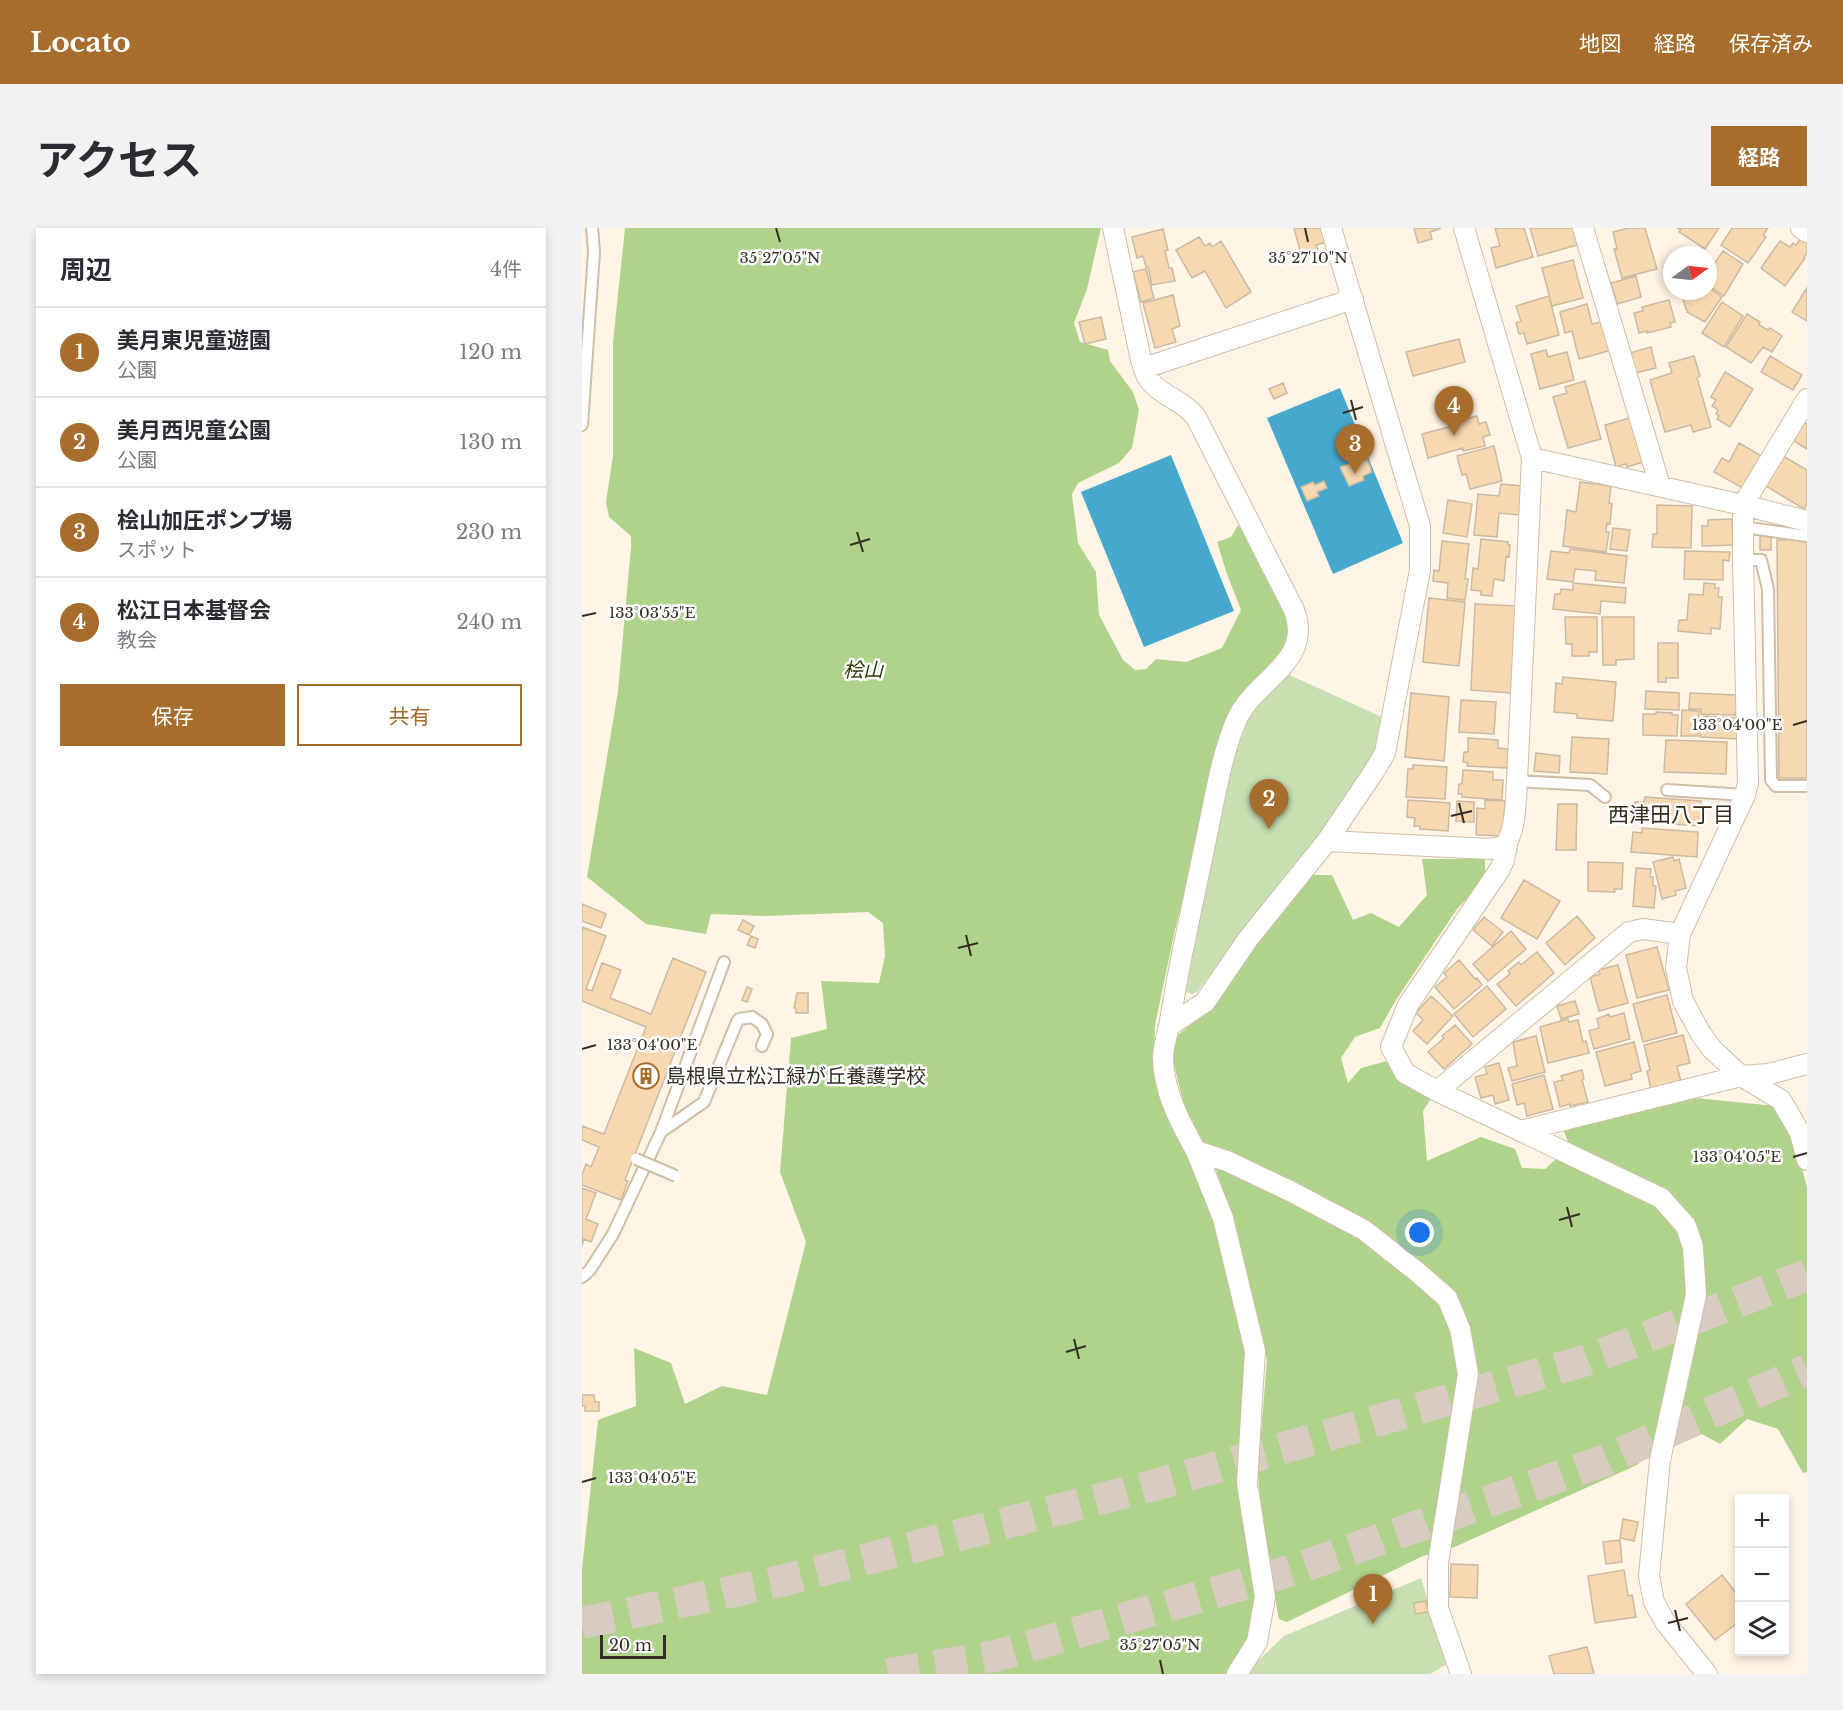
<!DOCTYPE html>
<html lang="ja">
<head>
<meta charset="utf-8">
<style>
  body { margin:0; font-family:"Libre Baskerville","Noto Sans JP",serif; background:#f2f2f3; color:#2b2b33 }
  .controls { position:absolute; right:18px; bottom:18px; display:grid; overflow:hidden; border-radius:0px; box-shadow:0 3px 9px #0003 }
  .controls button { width:54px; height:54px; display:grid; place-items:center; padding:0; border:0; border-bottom:2px solid #e1e1e2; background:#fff; color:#2b2b33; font:30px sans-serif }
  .compass { position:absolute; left:1081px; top:18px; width:54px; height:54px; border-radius:50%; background:#fff; box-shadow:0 3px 9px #0003; rotate:75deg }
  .scale { position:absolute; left:18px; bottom:15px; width:66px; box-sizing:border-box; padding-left:6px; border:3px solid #352e25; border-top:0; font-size:16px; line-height:21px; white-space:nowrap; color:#352e25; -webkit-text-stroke:4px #fff; paint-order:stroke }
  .you { position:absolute; left:838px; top:1005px; width:21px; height:21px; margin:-15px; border:4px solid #fff; border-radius:50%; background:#1a73e8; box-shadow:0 0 0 9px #1a73e833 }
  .badge { display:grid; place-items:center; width:39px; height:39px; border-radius:50%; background:#a66d2c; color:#fff; font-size:20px; font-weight:700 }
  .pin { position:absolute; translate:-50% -50px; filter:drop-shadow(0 2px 3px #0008) }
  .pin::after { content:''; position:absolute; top:32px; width:21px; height:18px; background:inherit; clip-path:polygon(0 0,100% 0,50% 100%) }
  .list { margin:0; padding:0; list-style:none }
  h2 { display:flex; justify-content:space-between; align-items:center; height:78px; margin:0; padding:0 24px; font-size:26px }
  h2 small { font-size:20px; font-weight:400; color:#7c7c81 }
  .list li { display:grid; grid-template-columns:39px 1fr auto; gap:18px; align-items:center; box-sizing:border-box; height:90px; padding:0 24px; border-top:2px solid #e1e1e2 }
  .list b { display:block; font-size:22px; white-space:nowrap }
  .list p { margin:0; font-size:20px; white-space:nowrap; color:#7c7c81 }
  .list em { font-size:20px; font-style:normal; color:#7c7c81 }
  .actions { display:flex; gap:12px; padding:18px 24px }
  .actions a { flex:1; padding:14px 0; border:2px solid #a66d2c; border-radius:0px; text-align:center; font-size:21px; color:#a66d2c }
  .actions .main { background:#a66d2c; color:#fff }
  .icon { flex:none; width:33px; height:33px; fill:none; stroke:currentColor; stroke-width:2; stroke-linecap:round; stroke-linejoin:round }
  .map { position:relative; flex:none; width:1225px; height:1446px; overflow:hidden; border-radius:0px }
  header { display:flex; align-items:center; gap:36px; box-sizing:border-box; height:84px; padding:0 30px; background:#a66d2c; color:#fff }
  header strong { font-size:28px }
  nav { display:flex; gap:33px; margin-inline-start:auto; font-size:21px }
  .intro { display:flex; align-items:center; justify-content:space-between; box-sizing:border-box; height:144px; padding:0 36px }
  h1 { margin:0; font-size:42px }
  .button { padding:15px 27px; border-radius:0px; background:#a66d2c; color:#fff; font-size:21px; font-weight:700 }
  main { display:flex; gap:36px; padding:0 36px }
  aside { flex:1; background:#fff; border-radius:0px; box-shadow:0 3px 9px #0003 }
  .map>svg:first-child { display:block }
</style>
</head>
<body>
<header>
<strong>Locato</strong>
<nav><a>地図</a><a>経路</a><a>保存済み</a></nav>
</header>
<div class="intro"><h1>アクセス</h1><a class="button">経路</a></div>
<main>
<aside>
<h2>周辺<small>4件</small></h2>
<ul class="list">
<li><span class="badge">1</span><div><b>美月東児童遊園</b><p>公園</p></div><em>120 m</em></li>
<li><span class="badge">2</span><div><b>美月西児童公園</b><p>公園</p></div><em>130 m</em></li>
<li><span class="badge">3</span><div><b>桧山加圧ポンプ場</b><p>スポット</p></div><em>230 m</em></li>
<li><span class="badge">4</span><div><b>松江日本基督会</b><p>教会</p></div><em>240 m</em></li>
</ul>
<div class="actions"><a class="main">保存</a><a>共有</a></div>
</aside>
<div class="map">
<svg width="1225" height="1446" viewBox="0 0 1225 1446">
  <rect width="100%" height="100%" fill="#fff4e5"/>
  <path fill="#c7dfb1" d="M703,445L802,490L791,528L752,588L615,764L610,766L605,764L603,758L641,562L663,495Z
    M839,1350L865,1436L848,1446H666L675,1434L702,1408Z"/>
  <path fill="#afd38b" d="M43,0H519L505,61L492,95L498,114L526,122L528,133L551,164L557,182L550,220L537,235L496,255L490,266L496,315L514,344L517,387L541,432L553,442L564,441L574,431L604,434L640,420L659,382L645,346L635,314L649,309L656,297L668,308L711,398L708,412L636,531L593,702L573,797L572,831L589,900L598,909L624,966L668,1124L681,1370L673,1414L653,1446H0V1341L16,1192L54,1178L52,1120L89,1135L103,1176L140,1158L185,1167L224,1014L198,944L209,810L245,801L239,753L297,755L303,728L301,695L286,684L184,688L129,686L124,706L64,696L5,649L36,463L49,319V308L27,289L24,274L31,228V114Z
    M840,631H903V651L875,681L814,772L798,800L773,809L759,830L766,855L779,840L805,833L812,847L850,869L841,883L845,933L899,909L933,921L940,940L963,941L988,918L980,899L1113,870L1194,878L1210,904L1225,959V1244L1221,1245L1196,1201L1165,1191L1138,1216L1092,1191L1080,1189L1069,1223L1055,1237L866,1322L841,1328L705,1394L697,1391L680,1305L676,1242L685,1132L655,1009L632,935L606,893L590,829L596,807L630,779L669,721L728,647H750L771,692L789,685L817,699L845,667Z"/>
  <path fill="#45a8cc" d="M758,160L821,315L751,346L685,190Z
    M589,227L652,383L562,419L499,264Z"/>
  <path fill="#f7d9b1" stroke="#cbb9a2" stroke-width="1.5" d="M712,0H741L745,14L734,17L736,21L719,26Z
    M832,0H857L858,1L848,4L850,11L836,15Z
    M913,0H942L951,29L914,40L909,20L918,18Z
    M948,0H995L999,16L956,28Z
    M1046,0H1063L1075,41L1040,50L1032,21H1035L1031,4Z
    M1095,0H1137L1123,21L1097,4L1099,2Z
    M1150,0H1186L1181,7L1184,9L1166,35L1139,17Z
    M581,1L586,22L583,23L587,40H590L593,53L570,57L566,39H564L561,28L555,30L550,9Z
    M617,9L623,18L628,15L630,19L639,13L669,64L644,80L623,43L610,50L594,22Z
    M1219,10L1225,15V25L1222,29L1223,30L1203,58L1179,40L1198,13L1208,19L1211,15L1214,17Z
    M1141,23L1161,36L1142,68L1126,57V45Z
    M991,32L1001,70L970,78L960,40Z
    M564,41L572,70L559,74L551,44Z
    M1054,48L1059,69L1035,76L1029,55Z
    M1126,59L1140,69L1123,94L1105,84L1106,83L1104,81L1101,71L1106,63H1126Z
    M1225,60V93L1210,84Z
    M591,67L598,98L590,101L594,114L573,120L561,75Z
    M967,68L977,107L945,116L942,105L937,106L934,95L939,93L934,78Z
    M1087,72L1093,94L1088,95L1089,99L1065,105V103L1057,105L1052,85L1061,83L1060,79Z
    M1140,74L1161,88L1142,119L1120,105Z
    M1005,76L1010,96L1019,94L1021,102H1024L1030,122L997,131L990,103L983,105L978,84Z
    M1165,86L1178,94L1177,97L1186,102L1188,100L1200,108L1190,124L1181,119L1169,135L1144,119Z
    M519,89L524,111L503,116L497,94Z
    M877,111L883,134L831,148L824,124Z
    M1069,119L1074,140L1053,145L1048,125Z
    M964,122L966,129L985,124L992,152L958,161L949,126Z
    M1112,128L1118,148L1115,150L1129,199L1111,204L1109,197L1083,204L1068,152L1090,145L1087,135Z
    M1188,128L1220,147L1211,162L1179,144Z
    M1143,144L1171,161L1148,199L1135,191L1137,188L1134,186L1136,182L1130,178L1134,172L1129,169Z
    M1003,153L1019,211L986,220L971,169L985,165L983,159Z
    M701,155L705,165L692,171L687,161Z
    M895,188L897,196L904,194L908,207L901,209L903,218L881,223V220L846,230L840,206L874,197L873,194Z
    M1048,190L1061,234L1045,239L1044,236L1034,239L1023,197Z
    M1222,195L1225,196V221L1212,213Z
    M1157,215L1183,230L1164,262L1132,244L1140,230L1147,234Z
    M912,218L920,253L888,261L884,246L880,247L875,228Z
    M1201,228L1225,242V276L1222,281L1184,258Z
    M785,230L790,244L781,248L782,252L767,258L758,239Z
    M742,253L745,260L735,264L737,268L725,273L719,259L731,254L733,257Z
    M998,254L1029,258L1027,275L1030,276L1028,296L1025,295L1024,304H1027L1024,324L981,318L985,282L994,284Z
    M919,256L940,258L937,287L917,285L915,309L892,307L896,266L917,268Z
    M866,272L890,276L885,309L861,305Z
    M1075,277L1110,278L1109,320L1070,319L1071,306H1075Z
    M1150,291L1151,317L1120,318V298H1126V292Z
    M1031,300L1048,302L1045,323L1028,321Z
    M1178,307H1189V322H1178Z
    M899,311L926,314V317H928L927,329L924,328L922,353L912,351L910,368L899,367V363L889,362L891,340L896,341Z
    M1195,312H1225V550H1197Z
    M860,313L887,316L883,351H886L883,372L865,370L866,355L851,353L852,342L857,343Z
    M988,321L1045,328L1042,355L1013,352L1014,343L993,341L991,354L965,351L969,323L987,325Z
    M1103,323L1148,324L1147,333L1141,332V352L1102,351Z
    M991,355L1044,360L1043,375L1019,373L1018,386L971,381L973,366H978L979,361L991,362Z
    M1122,355L1133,356V360H1137L1136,369H1140L1138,401L1129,400V406L1096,403L1097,392H1105L1107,366L1121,367Z
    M847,370L883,374L877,438L841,434Z
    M893,376L934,378L929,465L889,462Z
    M983,389H1015V424H1007V428H990V416H984Z
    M1020,389H1052V431L1034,432V437H1021Z
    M1076,415H1096V450H1084V454H1076Z
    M981,449L1034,454L1031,493L995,490V486L972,484L974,455L980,456Z
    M1064,463L1097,465V482L1063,481Z
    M829,465L867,469L862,533L823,529Z
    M1108,465L1154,467L1156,469V485H1153V487L1119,486V481H1107Z
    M879,472L914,474L912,506L877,504Z
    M1100,482L1117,483L1116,508H1099Z
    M1074,484L1090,485V487H1096L1095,508L1061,507V486H1074Z
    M1121,488L1157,490L1156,511L1118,509V497H1121Z
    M990,509L1027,511L1025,546L988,544Z
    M886,510L916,512V520L926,521L925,540L885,538L886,535L881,534L882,524H886Z
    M1084,512L1145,514L1144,546L1082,544Z
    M954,525L978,528L977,545L952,543Z
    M831,537L865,539L863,571L824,569L826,541H831Z
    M881,542L911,544V552H921L920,572L880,569V566H876L877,556H880Z
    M1063,569L1119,573L1117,598L1051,593L1053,574H1062Z
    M826,572L868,575L866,603L838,601V598H832L833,590L825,589Z
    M903,572L923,573L921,608L894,607L895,580L903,581Z
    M875,573L892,574V594L874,593Z
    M976,576H995L994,622H974Z
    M1060,600L1116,604L1115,629L1049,624L1051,604L1060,605Z
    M1091,629L1092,633L1097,631L1104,660L1093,663L1094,667L1080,671L1071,634Z
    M1006,634L1041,635L1040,661H1032L1033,664L1006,663Z
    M1054,640L1069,641L1068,649H1071V658H1074L1072,680L1051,678Z
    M942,652L978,673L955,711L919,690Z
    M0,676L24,686L19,700L0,693Z
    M995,688L1013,710L983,737L964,715Z
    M902,689L921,704L910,718L891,702Z
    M161,692L172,698L167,707L156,702Z
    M0,699L24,708L4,761L10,763L20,735L39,742L28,770L69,786L91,730L124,744L43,952L46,953L39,972L0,957V947L4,936L9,939L17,919L0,912V898L22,906L64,799L0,773Z
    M929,703L944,721L906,753L891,736Z
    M169,708L176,711L173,720L165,717Z
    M1075,719L1087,762L1055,770L1044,727Z
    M955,724L972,745L934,778L915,756L928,746L926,743L937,734L939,737Z
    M877,732L893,751L895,750L900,757L872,781L853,759L865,749L862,745Z
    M1036,737L1046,775L1017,783L1008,749L1018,746L1016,742Z
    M905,758L924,781L891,809L872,786Z
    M165,759L170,761L165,774L160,772Z
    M215,765H226V785H214V780H212Z
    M1085,767L1095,805L1061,814L1051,776Z
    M849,768L871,788L845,816L831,803L841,792L834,785Z
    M993,773L997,786L979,791L975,778Z
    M1042,785L1048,811L1012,821L1007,803L1017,800L1015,791L1027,786L1028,789Z
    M986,791L987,794L996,792L1001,814L1004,813L1007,825L966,835L958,799Z
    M873,797L890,816L862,841L846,824L862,810L860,808Z
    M1101,807L1108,835L1095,838L1099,854L1069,862L1065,843L1068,842L1062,817Z
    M954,808L963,844L930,853L926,840L935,838L931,814Z
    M1052,814L1059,843L1049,846L1050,851L1023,858L1014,824Z
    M917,835L927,872L913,876L911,867L899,870L893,849L905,846L903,839Z
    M1000,842L1002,851L1000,852L1006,874L988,878V876L978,879L972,854L981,852L979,848Z
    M962,847L971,881L945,888L942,875L935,877L930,856Z
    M0,960L14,965L4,991L16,996L9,1014L2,1011L0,1017Z
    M0,1167H12L13,1174H17V1183H3V1178H0Z
    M1041,1291L1056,1294L1052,1313L1038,1310Z
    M1038,1312L1040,1334L1024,1336L1021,1314Z
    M869,1336L896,1337L895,1370L868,1369Z
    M1042,1342L1046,1368L1050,1367L1054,1389L1013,1395L1006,1348Z
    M1140,1347L1158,1370V1393L1133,1412L1104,1376Z
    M844,1373L846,1384L833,1386L832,1375Z
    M1005,1419L1012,1446H972L967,1428Z"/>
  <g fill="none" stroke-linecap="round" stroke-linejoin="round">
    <path stroke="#d7ccbf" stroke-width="32" stroke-dasharray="32 16" stroke-linecap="butt" d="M0,1395L195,1354L580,1255L1005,1132L1225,1047
      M306,1446L413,1428L714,1341L1021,1233L1225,1142"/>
    <g stroke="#d0bea6" stroke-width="14">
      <path id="lane" d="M0,197L12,24L10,0
        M1161,299L1225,308
        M1161,332H1179L1186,361L1189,552L1194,558H1225
        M935,553L1008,557L1023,569
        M1085,562L1163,567
        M79,904L122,874L155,794L157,791L170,789L180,796L185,806L180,818
        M0,1049L8,1042L31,1006L79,904L142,734"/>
    </g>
    <g stroke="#d0bea6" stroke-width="22">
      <path id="street" d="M531,0L559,132C562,140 563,148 569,154C581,169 601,172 614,189L712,382C732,434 673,451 655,491C641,523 635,558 628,592C619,634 611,675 602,717C596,744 592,771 587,798C585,808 581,819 581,829C581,863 598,894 614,923L645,933L710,964L782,1002L834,1043L865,1070L878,1101L886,1146L856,1335V1380L879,1446
        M1001,0L1078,258
        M1219,0L1225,4
        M562,140L771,71
        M1225,171L1161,277V332L1166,555L1163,567L1098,706L1094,740L1101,773L1119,806L1130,821L1159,848L1187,846L1225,836
        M950,230L1161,277L1225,293
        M926,612L922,632L918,641L826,777L809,819L823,845L855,863L1079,970L1104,998L1111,1019L1114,1067L1078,1232L1067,1348L1072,1374L1083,1394L1125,1446
        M745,613L908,621C913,620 918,620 922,617C934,607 934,568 935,553L950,230L882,0
        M587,798L623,774L666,711L745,613L791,545L803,525L838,342V298L749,0
        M855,863L1047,704L1061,701L1098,706
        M938,903L1159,848L1199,872L1218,905L1225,932
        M614,923L641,990L673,1123L665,1255L683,1369L675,1414L655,1446"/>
    </g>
    <use href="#lane" stroke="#fff" stroke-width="10"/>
    <use href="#street" stroke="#fff" stroke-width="20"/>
    <g stroke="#d0bea6" stroke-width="14" stroke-linecap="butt">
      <path id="lane-bridge" d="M54,931L94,948"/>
    </g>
    <use href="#lane-bridge" stroke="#fff" stroke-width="10"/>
  </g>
  <path fill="none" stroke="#352e25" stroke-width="2" d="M194,0L198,14M723,0L726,14M769,172L774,192M761,185L781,179M275,304L281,324M268,317L288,311M0,388L14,385M1211,497L1225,493M877,575L882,595M869,588L890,583M384,707L389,728M376,720L396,715M0,821L14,817M1211,929L1225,925M985,979L990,999M977,992L998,986M492,1111L497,1131M484,1124L504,1118M0,1254L14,1250M1093,1382L1098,1403M1086,1395L1106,1390M578,1432L581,1446"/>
  <defs>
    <g id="building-ring" transform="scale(1.35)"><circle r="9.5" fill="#fff" stroke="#a66d2c" stroke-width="1.5"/><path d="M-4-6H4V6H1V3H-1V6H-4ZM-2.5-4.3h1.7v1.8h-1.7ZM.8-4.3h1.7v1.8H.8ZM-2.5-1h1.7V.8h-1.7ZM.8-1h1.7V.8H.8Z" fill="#a66d2c"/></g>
  </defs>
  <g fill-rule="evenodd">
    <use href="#building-ring" x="64" y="848"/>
  </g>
  <g text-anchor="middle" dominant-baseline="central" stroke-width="5" stroke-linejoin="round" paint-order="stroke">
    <g font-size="20" font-style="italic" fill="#283e09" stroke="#fff">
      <text x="281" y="442">桧山</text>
    </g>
    <g font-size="20" fill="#352e25" stroke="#fff" text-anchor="start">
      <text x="84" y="848">島根県立松江緑が丘養護学校</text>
    </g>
    <g font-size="21" fill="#372915" stroke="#fff">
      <text x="1089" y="587">西津田八丁目</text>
    </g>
  </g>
  <g font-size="15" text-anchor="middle" fill="#352e25" stroke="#fff" stroke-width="5" stroke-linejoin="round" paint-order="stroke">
    <text x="198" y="35">35°27'05"N</text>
    <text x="726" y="35">35°27'10"N</text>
    <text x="70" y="390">133°03'55"E</text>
    <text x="1155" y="502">133°04'00"E</text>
    <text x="70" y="822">133°04'00"E</text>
    <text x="1155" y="934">133°04'05"E</text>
    <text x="70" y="1255">133°04'05"E</text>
    <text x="578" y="1422">35°27'05"N</text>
  </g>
</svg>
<div class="controls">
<button>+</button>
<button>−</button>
<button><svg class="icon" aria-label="layers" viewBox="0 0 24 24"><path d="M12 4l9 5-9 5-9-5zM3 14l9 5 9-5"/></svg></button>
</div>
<svg class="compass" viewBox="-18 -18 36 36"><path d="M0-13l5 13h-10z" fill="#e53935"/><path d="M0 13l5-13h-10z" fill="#7c7c81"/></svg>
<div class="scale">20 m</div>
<div class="you"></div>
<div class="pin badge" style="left:791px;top:1396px">1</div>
<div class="pin badge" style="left:687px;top:601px">2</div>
<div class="pin badge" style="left:773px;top:246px">3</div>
<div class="pin badge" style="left:872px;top:208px">4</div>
</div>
</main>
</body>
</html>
